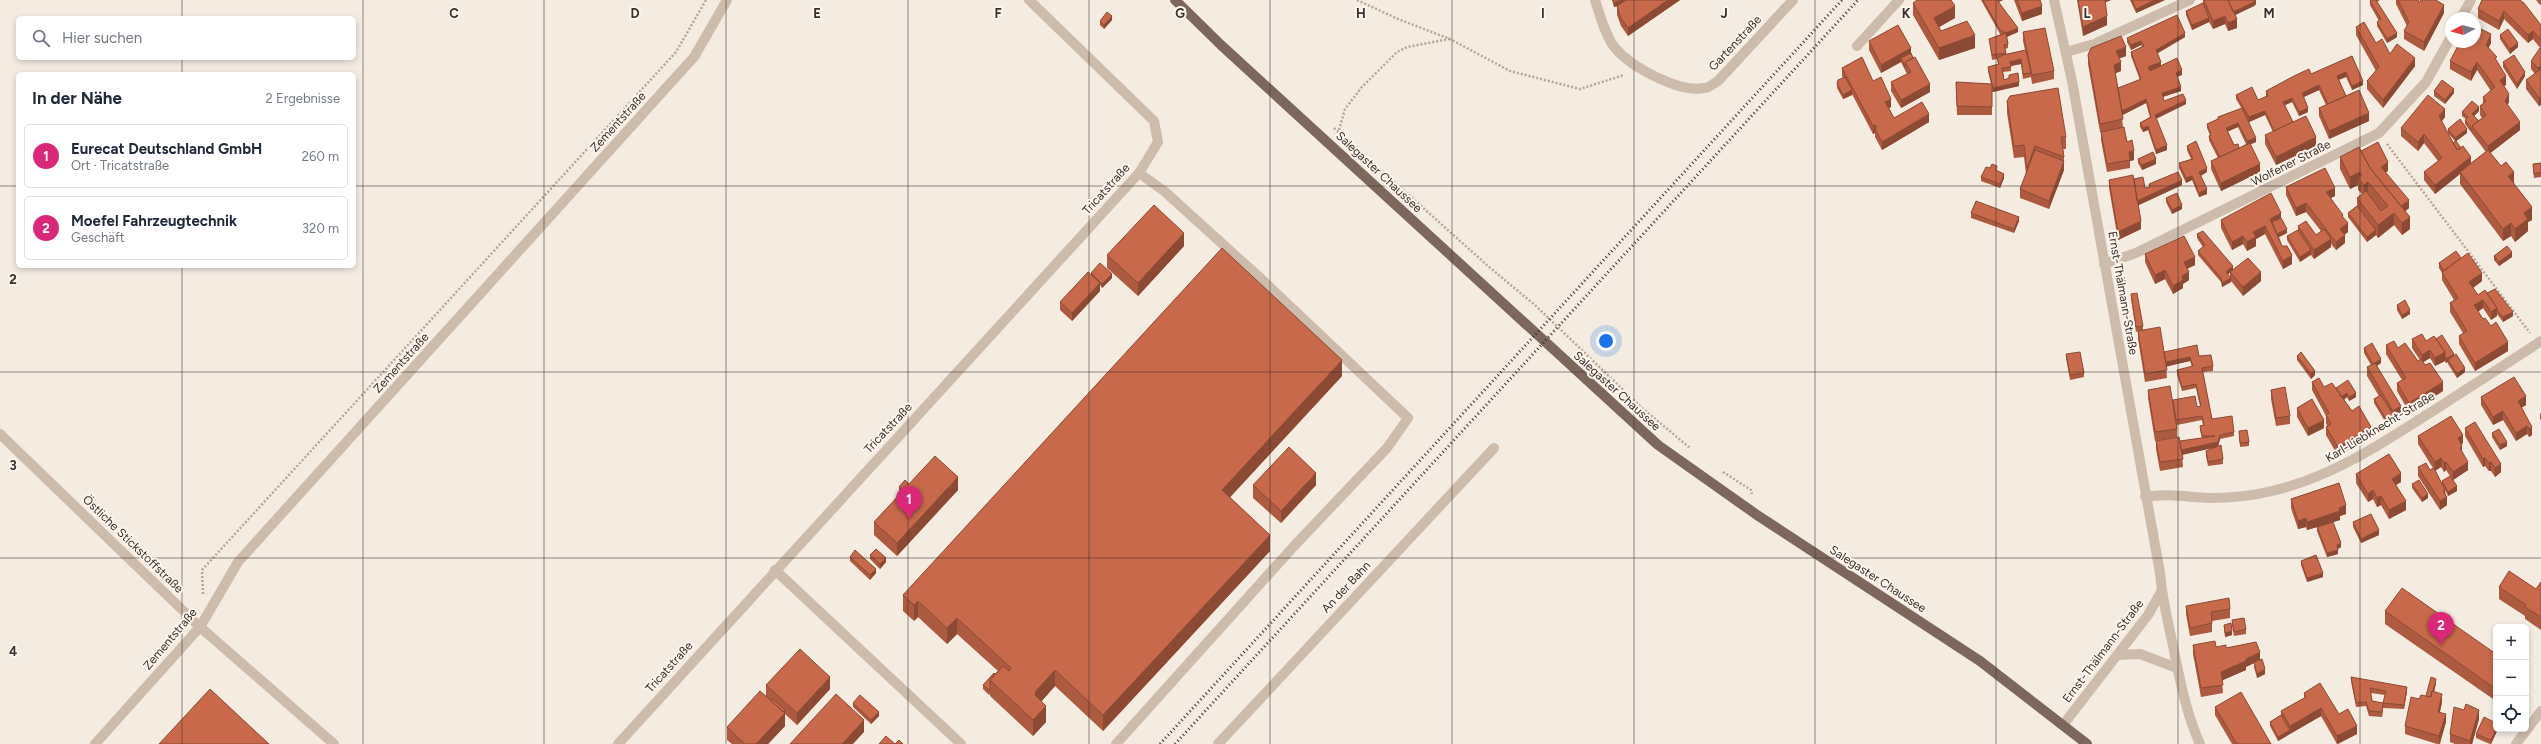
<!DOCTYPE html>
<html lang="de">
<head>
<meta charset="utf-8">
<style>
  body { margin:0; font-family:Figtree,sans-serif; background:#f6f6f7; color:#1f2937 }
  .controls { position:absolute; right:12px; bottom:12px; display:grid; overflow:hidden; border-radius:6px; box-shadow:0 2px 6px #0003 }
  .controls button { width:36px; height:36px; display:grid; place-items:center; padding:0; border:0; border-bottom:1px solid #e0e1e3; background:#fff; color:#1f2937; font:20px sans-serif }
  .compass { position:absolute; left:2445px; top:12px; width:36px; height:36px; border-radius:50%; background:#fff; box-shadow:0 2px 6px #0003; rotate:264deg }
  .you { position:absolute; left:1606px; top:341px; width:14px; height:14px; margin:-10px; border:3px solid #fff; border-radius:50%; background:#1a73e8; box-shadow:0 0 0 6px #1a73e833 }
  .badge { display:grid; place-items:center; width:26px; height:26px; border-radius:50%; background:#db2777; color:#fff; font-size:13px; font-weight:700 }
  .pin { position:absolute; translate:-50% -33px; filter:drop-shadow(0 1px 2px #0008) }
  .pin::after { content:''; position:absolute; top:21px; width:14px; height:12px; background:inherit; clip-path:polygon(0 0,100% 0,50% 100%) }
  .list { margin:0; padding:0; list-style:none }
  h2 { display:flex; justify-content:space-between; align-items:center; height:52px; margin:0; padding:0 16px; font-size:17px }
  h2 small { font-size:13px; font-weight:400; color:#747a83 }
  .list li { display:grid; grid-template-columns:26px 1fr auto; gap:12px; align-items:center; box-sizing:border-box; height:64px; margin:0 8px 8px; padding:0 8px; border:1px solid #e0e1e3; border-radius:6px }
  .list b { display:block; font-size:15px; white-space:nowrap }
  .list p { margin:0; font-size:13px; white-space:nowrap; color:#747a83 }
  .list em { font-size:13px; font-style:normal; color:#747a83 }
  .icon { flex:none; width:22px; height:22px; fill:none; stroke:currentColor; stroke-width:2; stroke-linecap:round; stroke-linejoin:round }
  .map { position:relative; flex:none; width:2541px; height:744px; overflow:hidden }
  .search { position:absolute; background:#fff; box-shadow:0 2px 6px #0003; left:16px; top:16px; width:340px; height:44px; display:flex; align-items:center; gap:10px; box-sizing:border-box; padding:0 14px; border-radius:6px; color:#747a83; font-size:15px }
  .panel { position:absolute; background:#fff; box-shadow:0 2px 6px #0003; left:16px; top:72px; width:340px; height:196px; border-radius:6px }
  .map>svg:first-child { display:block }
</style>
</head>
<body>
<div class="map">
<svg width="2541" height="744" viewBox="0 0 2541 744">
  <rect width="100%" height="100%" fill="#f4ebe1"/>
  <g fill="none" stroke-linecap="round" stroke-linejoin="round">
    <path stroke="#b9a596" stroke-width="2.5" stroke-dasharray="2 2" stroke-linecap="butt" d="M1357,0L1398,19L1450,39L1510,71L1580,89L1624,75
      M1334,128L1488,266L1536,306L1642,408L1690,448
      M1339,130L1345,109L1362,87L1397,52L1407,47L1449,39
      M2387,144L2530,333
      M1723,472L1751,490L1752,494
      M203,594L202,570L676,52L706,0"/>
    <path stroke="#cdbbac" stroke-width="10" d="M1595,0C1600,15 1605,35 1615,48C1631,67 1679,93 1704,88C1709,88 1714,83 1718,81L1793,0
      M2054,0L2072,81L2160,573C2162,598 2168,622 2173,646C2180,680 2186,713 2200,744
      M2461,18L2471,0
      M1857,46L1899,0
      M2066,52L2094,44L2190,0
      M2104,264L2136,253L2379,133L2426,82L2451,37
      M0,434L200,627L334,744
      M2145,497C2167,493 2187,497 2209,498C2229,498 2252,496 2272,491C2333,477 2384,442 2436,409C2471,386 2507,364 2541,341
      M775,570L961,744
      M2118,655L2140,654L2177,668
      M2063,725L2148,615L2161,592
      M95,744L200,627L238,562L694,57L727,0
      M618,744L1139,173L1158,142L1154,121L1029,0
      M1116,744L1295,545L1387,448L1408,418L1258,276L1164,191L1139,173
      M1218,744L1494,448
      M2516,744L2541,711"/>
    <path stroke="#7d675c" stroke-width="10" d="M1175,0L1221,45L1658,445L1757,515L1980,661L2087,744"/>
    <path stroke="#3b302b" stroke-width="3" stroke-dasharray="1 3" stroke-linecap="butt" d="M1160,744L1842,0
      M1175,744L1858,0"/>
  </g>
  <path fill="#ac5a40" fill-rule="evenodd" d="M1612,0H1680L1628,36L1621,26L1617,15V6H1618L1614,7Z
    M1981,0H2003L1999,2L2018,32L2007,37L2008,44V48L2005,49L2006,54L2025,50L2023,41V32L2054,71V79L2032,84L2031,77L2023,79L2021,64L2011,66V71L2003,72L2004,80L2009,78V75L2019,86L1992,92V115H1957L1956,82L1991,84L1988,71V67L1998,64L1997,59L1992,60L1989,39L2001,34H2000Z
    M2014,0H2040L2042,14L2022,21Z
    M2077,0H2111L2105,2L2107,25L2083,36Z
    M2130,0H2165L2136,13Z
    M2203,0H2256V4L2254,6L2235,15L2237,28L2228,31L2225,24L2213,29L2209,22L2192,30L2186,15V11L2203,3Z
    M2371,0H2380L2377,2L2397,37L2387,43L2377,26V22L2379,21L2370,5V1Z
    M2396,0H2418L2419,2L2444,13L2424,51L2404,39V31L2407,26L2396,4Z
    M2482,0L2541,25V49L2533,39L2528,43L2504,19L2499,30L2478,18V9Z
    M2536,0H2541V4L2540,5Z
    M1913,3L1955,18L1939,27L1941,31L1975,48L1939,60L1913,15Z
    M1112,20L1104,29L1100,25V21Z
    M2356,27L2390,54L2415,66L2383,108L2367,89V81L2376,71L2356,35Z
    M2500,35L2518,47L2510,54L2500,39Z
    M2185,37L2158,53L2161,65L2182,75L2177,77L2181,91L2163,97L2164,101L2186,104L2156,119L2167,150L2156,154L2148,130L2143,132L2140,127V123L2150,117L2146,103L2122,115L2123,128L2127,142L2134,160L2130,161V168L2107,172L2101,140V132H2100L2088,64V55L2126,56L2119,58L2121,71L2115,73L2118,88L2140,80L2131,56V52L2142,47L2141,45L2131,50L2127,42V38Z
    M1869,41L1911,53L1930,92L1901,108L1891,91V82L1907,74L1901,62L1881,73L1869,50Z
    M2491,43L2488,48L2497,61L2506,85L2504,86L2509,102L2507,105L2520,130L2490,153L2514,183L2532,220L2528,222V231L2515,242L2511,236L2503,241L2460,184V174L2435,194L2424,180V172L2438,161L2424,143L2418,151L2401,136V128L2445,117L2441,121L2453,143L2455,141L2448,133V129L2467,133L2456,141L2471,163L2486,152L2465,124V120L2466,119L2462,116V112L2479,111L2474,116L2479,121L2482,118L2480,115V106L2483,104V97L2491,91L2477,70L2471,81L2450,69V61Z
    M2541,50V105L2539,106L2526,89V80L2535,74L2531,69V61Z
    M2352,56L2363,85L2352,90L2346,77L2339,80L2346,96L2369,121L2329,139L2319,116V108L2326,105L2319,90L2303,97L2308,112L2299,116L2292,102L2285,105L2293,122L2316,146L2276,165L2265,144V135L2273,132L2265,115L2249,122L2256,142L2250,144L2260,172L2221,191L2211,169V161L2218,158L2209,140V136L2210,135L2207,128V124L2218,119V117L2242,109L2236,99V95L2258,100L2266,96V91L2311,74ZM2238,127L2246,144L2239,148L2234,145L2227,132Z
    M2503,62L2525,76L2517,89L2503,67Z
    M1842,68L1873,81L1891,107L1889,108L1894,118L1929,122L1882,150L1875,137V133L1873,134L1852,94V95L1843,99L1837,88V84L1843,78L1842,76Z
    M2434,91L2454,93L2445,104L2434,96Z
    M2007,101L2066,137V149H2063L2064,157V170L2049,209L2020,198V189L2026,174L2024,157L2014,158L2007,113Z
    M2187,146L2207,172L2201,176L2207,194L2199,197L2192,180L2186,183L2179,168V163L2191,159L2187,150Z
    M2361,151L2388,171L2386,172L2409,208L2405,211L2410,229L2402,235L2394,225L2378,238L2376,235L2367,242L2348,217V213L2357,206V198L2362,194L2358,190V185L2350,189L2340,169V157Z
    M2138,159L2156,164L2142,170L2138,163Z
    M2541,163V177L2534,178L2533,168V164Z
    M1997,171L2004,178L2000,188L1981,181V177Z
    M2134,179L2145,188L2149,187V184L2182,185L2138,205L2141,229L2118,240L2109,188V180Z
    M2286,187L2335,196L2331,198L2343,218L2348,232L2345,234V243L2336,250L2331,244V247L2314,259L2311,255L2300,262L2287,240V236L2298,230V226L2316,235L2321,231L2306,212L2296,216L2286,195Z
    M2166,198L2182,209L2172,214L2166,202Z
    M1971,213L2019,221L2014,233L1971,218Z
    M2281,218L2287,233L2279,237L2282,246L2292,264L2283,269L2265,234L2256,239V246L2247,251L2243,244L2232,250L2221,228V220Z
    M2197,234L2233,270L2261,281L2243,296L2231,281V282L2222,287L2221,282L2198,255V251L2203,247L2197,238ZM2230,272V278L2228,274Z
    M1184,246L1138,296L1107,268V255Z
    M2145,254L2195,265L2187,269L2189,280L2183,284V288L2173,294L2165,279L2155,284L2145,262Z
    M2494,256L2512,257L2499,266L2494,260Z
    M2461,258L2482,281L2473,288L2478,295L2487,293L2513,316L2503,322L2497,314V316L2491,320L2483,308L2478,312L2483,319L2508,351L2475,371L2459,344V336L2463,333L2450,312V303L2454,300L2442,280V273L2439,268V263Z
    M1091,273L1112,278L1102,288L1100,285V291L1072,321L1060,310V302L1091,274Z
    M2131,294L2143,326V330L2164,352L2199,356L2213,366V371L2203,372L2212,419L2234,432V436L2220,439L2218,446L2223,459V464L2208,466L2206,456V451L2215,447L2182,455L2183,467L2160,471L2156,449V441H2180L2202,438L2200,430V426L2203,425L2202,420L2177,425V437L2155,441L2148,398V390L2173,400L2197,407L2200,406L2196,388L2182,391L2177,375V370L2192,367L2190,361L2166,366L2167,378L2145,382L2138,339V331L2136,332L2131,298Z
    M2397,305L2410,314L2402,319L2397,310Z
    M2412,339L2426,341L2436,339L2454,356L2465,372L2457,378L2448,364V362L2446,363L2445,361L2435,366L2430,358L2423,362L2443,391L2409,412L2397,391V383L2402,380L2386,354V345L2398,348L2418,361L2420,360L2412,348Z
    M2364,348L2381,363L2377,366L2401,414L2386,423L2374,403V399L2379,396L2367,376V367L2371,365L2364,353Z
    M2066,354L2084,373V377L2070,380L2066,358Z
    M2297,356L2315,375L2311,379L2297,360Z
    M1342,376L1230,497L1270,551L1103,731L1055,686L1042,701L1046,722L1033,736L990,696V694L989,695L983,689V685L998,671L957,634L947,644L918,617L914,621L903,611V595Z
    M2312,382L2324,387L2336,389L2356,397L2349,401L2347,397L2344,400L2352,411L2371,435L2338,456L2326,435V427L2327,426L2326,423V416L2312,390Z
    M2271,390L2290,416V424L2276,426L2271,399Z
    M2481,397L2526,405L2521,408L2532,435L2529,437L2527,434L2516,441L2503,420L2493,425L2481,405Z
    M2297,408L2324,428L2308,436L2297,417Z
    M2541,413V421L2540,418V414Z
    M2465,428L2501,472L2495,477L2491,471H2489L2485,466L2483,467L2465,436Z
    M2239,431L2249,442V446L2240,447Z
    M2492,433L2507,446L2500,450L2492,437Z
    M2418,436L2463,443L2462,444V452L2468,470L2453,480L2457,491L2448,496L2445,490L2447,505L2440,510L2418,476V467L2430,470L2433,468L2418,444ZM2441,467L2444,472L2446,470L2452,479L2442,481V484L2435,470Z
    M2356,474L2401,482L2396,485L2406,510L2389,519L2381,505L2377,507L2373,499L2368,502L2356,483Z
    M2412,484L2428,498L2422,502L2412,488Z
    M1253,485H1316L1281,523L1253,498Z
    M899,487L958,490L897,556L874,535V522L899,495Z
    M2291,499L2346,514L2340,516V520L2333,522L2341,547L2338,549V554L2327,557L2317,531V527L2307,530L2306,527L2298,529L2291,508Z
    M2353,522L2379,535L2361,543L2353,527Z
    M870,555L886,562L880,569L870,559Z
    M850,557L876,573L870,580L850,561Z
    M2301,561L2323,577L2307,582L2301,565Z
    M2541,582V630L2525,619V616L2499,599V587L2536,589Z
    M2186,606L2230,609V618L2212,621V632L2190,636L2186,614Z
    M2385,611L2496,654V701L2385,624Z
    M2232,620L2246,629V634L2234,636L2232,625Z
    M2224,625L2232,635L2225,637L2224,629Z
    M2193,645L2226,648L2260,660L2265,674L2257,678L2254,667V663L2246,667V670L2222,680L2223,693L2201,697L2193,654Z
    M2351,677L2407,691L2404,709L2383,708L2382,717L2369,716L2366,706L2356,707L2351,681ZM2371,693L2385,695L2383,703L2372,701Z
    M2436,683L2434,692L2442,702L2440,712L2446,722L2440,744H2437L2405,734V726L2419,699L2426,696Z
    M766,685L830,689L797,725L785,714V726L768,744H732L727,740V727L766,696Z
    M2304,693L2339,714L2357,734L2338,744H2337L2321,716L2278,741L2270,726V722L2281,715V711L2304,698Z
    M853,703L879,716L871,724L853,707Z
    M2215,707L2271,744H2232L2215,715Z
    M2479,719L2472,744H2455L2450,742V734Z
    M2496,729H2498L2491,744H2490L2476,738V734Z"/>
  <path fill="#8c4a34" d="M1622,0H1626V3L1614,7V3Z
    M1668,0H1680L1628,36V28Z
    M1996,0H2003L1996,3Z
    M2104,0H2111L2104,3Z
    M2155,0H2165L2136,13V9Z
    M2256,0V4L2254,6L2231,17V13Z
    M2444,5V13L2424,51V42Z
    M1955,6V18L1934,30V18Z
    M2042,6V14L2022,21V13Z
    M2504,11V19L2499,30V21Z
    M1112,16V20L1104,29V25Z
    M2107,16V25L2083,36V27Z
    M2225,16V24L2213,29V21Z
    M2209,18V22L2192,30V25Z
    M2237,19V28L2228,31V23Z
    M2018,28V32L2006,37V33Z
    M2533,31V39L2528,43V35Z
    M2185,33V37L2156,54V50Z
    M2397,33V37L2387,43V39Z
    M2491,34V43L2486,53V45Z
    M1975,35V48L1939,60V48Z
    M2141,41V45L2131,50V45Z
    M2518,43V47L2510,54V49Z
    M2126,47V56L2116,60V51Z
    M1911,48V57L1901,58V62L1881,73V65Z
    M2415,58V66L2383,108V100Z
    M2021,59V64L2010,66V62Z
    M2121,62V71L2114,74V65Z
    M2161,62V67L2148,71V67Z
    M2477,62V70L2471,81V72Z
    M2541,65V74L2538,77V68Z
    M2182,70V75L2176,77V73Z
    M2346,72V77L2337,80V76Z
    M2525,72V76L2517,89V84Z
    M2506,76V85L2500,88V80Z
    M2363,81V85L2352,90V86Z
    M2019,82V86L1993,92V88Z
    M1930,84V92L1901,108V100Z
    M2319,85V90L2302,98V93Z
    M2181,87V91L2162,97V93Z
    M2454,89V93L2445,104V100Z
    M1852,90V95L1843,99V95Z
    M2509,94V102L2505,110V101Z
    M2541,96V105L2539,106V98Z
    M2292,98V102L2283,106V102Z
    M1891,99V107L1885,110V102Z
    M2146,99V103L2121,116V112Z
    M2186,100V104L2155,119V115Z
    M2479,107V111L2472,118V114Z
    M2308,108V112L2299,116V112Z
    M2445,109V117L2439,125V116Z
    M2265,111V115L2249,122V117Z
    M2369,113V121L2329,139V131Z
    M1929,114V122L1882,150V142Z
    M2520,122V130L2488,155V146Z
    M2238,123V127L2226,132V128Z
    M1875,125V133L1873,134V126Z
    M2148,126V130L2143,132V128Z
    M2467,129V133L2455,142V138Z
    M2424,134V143L2418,151V142Z
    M2316,137V146L2276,165V157Z
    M2256,138V142L2247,146V141Z
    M2167,145V150L2156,154V150Z
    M2035,146V158L2027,180V168Z
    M2134,151V160L2130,161L2129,152Z
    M2471,157V166L2460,172V174L2435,194V185Z
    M2156,159V164L2142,170V165Z
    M2064,161V170L2049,209V201Z
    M2388,162V171L2381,175V167Z
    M2260,164V172L2221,191V183Z
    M2207,168V172L2199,176V172Z
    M2360,172V180L2358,178V185L2350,189V177Z
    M2514,172V184L2508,176Z
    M2004,174V178L2000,188V184Z
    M2192,176V180L2186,183V178Z
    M2182,180V185L2137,206V201Z
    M2368,182V194L2364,198V185Z
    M2335,188V196L2326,200V192Z
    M2207,189V194L2199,197V193Z
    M2409,200V208L2400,216V208Z
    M2306,203V212L2296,216V208Z
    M2182,205V209L2172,214V210Z
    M2532,207V220L2528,222V231L2515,242V229L2524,213Z
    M2281,213V222L2270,223V219Z
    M2394,213V225L2378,238V225Z
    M2019,217V221L2014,233V229Z
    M2410,217V229L2402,235V223Z
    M2141,221V229L2118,240V232Z
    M2348,223V232L2340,238V229Z
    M2511,223V236L2503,241V229Z
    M2265,226V234L2256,239V246L2247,251V242L2253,232Z
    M2287,229V233L2277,238V234Z
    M2376,230V235L2367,242V237Z
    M1184,233V246L1138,296V283Z
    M2345,235V243L2336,250V242Z
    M2243,236V244L2232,250V242Z
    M2331,239V247L2314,259V250Z
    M2311,250V254L2300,262V257Z
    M2512,252V257L2499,266V262Z
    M2292,255V264L2283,269V261Z
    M2195,257V265L2184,270V262Z
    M2233,266V270L2226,276V272Z
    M2165,270V279L2155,284V275Z
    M2189,272V280L2183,284V288L2173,294V286L2182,276Z
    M2261,272V281L2243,296V287Z
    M2482,273V281L2469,291V282Z
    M1112,274V278L1102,288V284Z
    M2231,278V282L2222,287V283Z
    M1100,283V291L1072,321V313Z
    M2483,300V308L2474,314V305Z
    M2497,308V316L2491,320V312Z
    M2410,310V314L2402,319V315Z
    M2513,312V316L2503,322V317Z
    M2508,342V351L2475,371V363Z
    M2430,350V358L2422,363V355Z
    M2445,352V361L2435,366V358Z
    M2454,354V358L2448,360V362L2446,363V359Z
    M2190,357V361L2165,367V362Z
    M2381,359V363L2373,368V364Z
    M1342,360V376L1222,506V490Z
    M2465,368V372L2457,378V374Z
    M2315,371V375L2311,379V374Z
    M2443,382V391L2409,412V403Z
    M2347,393V397L2341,401V397Z
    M2356,393V397L2349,401V397Z
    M2526,396V405L2518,410V401Z
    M2401,406V414L2386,423V419L2393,415V411Z
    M2503,411V420L2493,425V417Z
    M2324,420V428L2308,436V428Z
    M2527,426V434L2516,441V433Z
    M2371,427V435L2338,456V447Z
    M2532,427V435L2529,437V429Z
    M2220,435V439L2218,447L2181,455V451Z
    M2463,435V443L2458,447V438Z
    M2507,442V446L2500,450V445Z
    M2462,446V454L2460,448Z
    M2441,458V467L2435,471V462Z
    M2485,458V466L2483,467V459Z
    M2446,462V470L2444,472V463Z
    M2468,462V470L2453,480V472Z
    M2491,462V471H2489V463Z
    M2501,464V472L2495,477V468Z
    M1316,473V485L1281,523V511Z
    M2401,473V482L2392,487V479Z
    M958,477V490L897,556V543Z
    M2457,486V491L2448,496V492Z
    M2373,490V499L2368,502V494Z
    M2445,490V498L2447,497V505L2440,510V501L2443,491Z
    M2428,494V498L2422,502V498Z
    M2381,496V505L2377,507V498Z
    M2406,501V510L2389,519V510Z
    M2346,505V514L2340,516V520L2307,530V522Z
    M2306,518V527L2298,529V521Z
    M2379,530V535L2361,543V539Z
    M1270,535V551L1103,731V715Z
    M2341,543V547L2337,549V545Z
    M2338,550V554L2327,557V553Z
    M886,558V562L880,569V564Z
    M876,569V573L870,580V575Z
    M2323,573V577L2307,582V578Z
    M918,601V617L914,621V605Z
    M957,618V634L947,644V628Z
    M2232,631V635L2225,637V633Z
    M2260,652V660L2246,667V670L2221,681V672Z
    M2265,669V674L2257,678V674Z
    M1055,670V686L1036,707L1035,695L1036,691Z
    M830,677V689L797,725V713Z
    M2436,679V683L2431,706V701Z
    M2407,687V691L2404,709V705Z
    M2442,694V702L2438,720V712Z
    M2383,703V708L2382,717V712Z
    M1046,706V722L1033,736V720Z
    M2321,708V716L2278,741V737L2290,730V726Z
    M785,710V726L768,744H756L779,716Z
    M2479,710V719L2472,744H2470V741Z
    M879,712V716L871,724V720Z
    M2446,714V722L2439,744V736Z
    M864,720V732L853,744H842Z
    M2357,726V734L2337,744V736Z
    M2496,729H2498L2491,744V740Z"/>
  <path fill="#c8694b" stroke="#8c4a34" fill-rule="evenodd" d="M1613,0H1622L1614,3Z
    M1626,0H1668L1628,28L1621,18L1617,6Z
    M1917,0H1951L1955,6L1934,18L1941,31L1967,21L1975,35L1939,48L1913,3Z
    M1983,0H1997L2018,28L2006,33L2000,30Z
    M2017,0H2040L2042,6L2022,13Z
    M2078,0H2105L2107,16L2083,27Z
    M2132,0H2155L2136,9Z
    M2204,0H2228L2237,19L2228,23L2225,16L2213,21Z
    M2228,0H2255L2254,2L2233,12Z
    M2371,0H2376L2397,33L2387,39L2377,22L2381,19L2370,1Z
    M2398,0H2418L2419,2L2421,0H2436L2444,5L2424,42L2404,31L2409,22Z
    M2482,0H2520L2524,3L2541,25V40L2533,31L2528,35L2504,11L2499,21L2478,9Z
    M2203,3L2209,18L2192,25L2186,11Z
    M1107,12L1112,16L1104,25L1100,21Z
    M2177,15L2185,33L2156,50L2161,62L2148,67L2150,71L2177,58L2182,70L2176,73L2181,87L2162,93L2164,101L2183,94L2186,100L2155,115L2167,145L2156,150L2148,126L2143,128L2140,123L2151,117L2146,99L2122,111L2118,88L2141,79L2131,52L2144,46L2141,41L2131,45L2127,38Z
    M2364,22L2376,43L2382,39L2390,54L2397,44L2415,58L2383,100L2367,81L2379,67L2356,27Z
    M1898,25L1911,48L1881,65L1869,41Z
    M2475,26L2491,34L2486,45L2497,57L2495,58L2506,76L2500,80L2509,94L2505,101L2520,122L2488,146L2472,126L2486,115L2480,106L2486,101L2483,97L2495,87L2477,62L2471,72L2450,61L2460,42H2475Z
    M2045,28L2054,71L2032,75L2023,32Z
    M2508,29L2518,43L2510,49L2500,35Z
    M2006,33L2008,44L2004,45L2006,53L1992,55L1989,39Z
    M2121,36L2126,47L2116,51L2121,62L2114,65L2123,119L2100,124L2088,55L2091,48Z
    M2540,48L2541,50V65L2538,68L2531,61Z
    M2026,50L2031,73L2023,74L2021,59L2010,62L2011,67L2002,68L2004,80L2009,78V75L2018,73L2019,82L1993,88L1992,84L1988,67L1999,64L1997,58L2003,55Z
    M1911,53L1913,58L1905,62V67L1901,58Z
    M2514,55L2525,72L2517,84L2503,62Z
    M2352,56L2363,81L2352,86L2346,72L2337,76L2346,96L2328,104L2319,85L2302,93L2308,108L2299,112L2292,98L2283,102L2293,122L2274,131L2265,111L2249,117L2236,95L2252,87L2258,100L2268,96L2266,91L2294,76L2309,69L2311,74Z
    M1862,57L1873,81L1881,77L1891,99L1885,102L1894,118L1922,102L1929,114L1882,142L1875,129L1877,128L1875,125L1873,126L1842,68Z
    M1915,57L1930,84L1901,100L1891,82L1911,72L1905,62Z
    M2541,69V96L2539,98L2526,80Z
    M1845,77L1852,90L1843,95L1837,84L1838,80Z
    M2442,80L2454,89L2445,100L2434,91Z
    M1956,82L1992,84V107L1957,106Z
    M2058,88L2066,137H2061L2064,157L2035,146L2027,168L2024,145L2014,146L2007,101L2010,96Z
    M2359,90L2369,113L2329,131L2319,108Z
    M2428,95L2445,109L2439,116L2457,150L2463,146L2471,157L2435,185L2424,172L2442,158L2424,134L2418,142L2401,128Z
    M2472,101L2479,107L2472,114L2479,121L2472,126V130L2465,120L2468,117L2462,112Z
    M2242,108L2256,138L2247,141L2238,123L2226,128L2234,145L2238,144L2239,148L2220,157L2209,136L2211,135L2207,124L2218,119V117Z
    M2306,116L2316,137L2276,157L2265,135Z
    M2460,119L2467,129L2455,138L2448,129Z
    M2124,127L2127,142L2132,140L2134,151L2129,152L2130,160L2107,164L2101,132Z
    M2196,141L2207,168L2199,172L2207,189L2199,193L2192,176L2186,178L2179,163L2193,159L2187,146Z
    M2456,141L2461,148L2457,150L2453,143Z
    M2378,142L2388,162L2381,167L2409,200L2401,206L2370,168L2361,151Z
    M2250,143L2260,164L2221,183L2211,161Z
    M2359,147L2370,168L2410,217L2402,223L2394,213L2378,225L2357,198L2366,191L2381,211L2388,206L2368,182L2364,185L2358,178L2362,175L2360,172L2350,177L2340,157Z
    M2035,150L2064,161L2049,201L2020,189Z
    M2488,150L2501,166L2506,162L2514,172L2508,176L2532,207L2524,213L2528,219L2515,229L2511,223L2503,229L2460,172Z
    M2153,152L2156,159L2142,165L2138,159Z
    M2541,163V172L2534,174L2533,164Z
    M1992,164L1997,166L1996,170L2004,174L2000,184L1981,177L1986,167L1990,168Z
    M2325,168L2335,188L2326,192L2343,215L2342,216L2348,223L2340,229L2345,235L2336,242L2306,203L2296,208L2286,187Z
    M2178,172L2182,180L2137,201L2134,179L2143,177L2145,188L2150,187L2149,184Z
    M2133,175L2141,221L2118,232L2109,180Z
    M2177,193L2182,205L2172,210L2166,198Z
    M2271,193L2281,213L2270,219L2282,246H2287L2292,255L2283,261L2265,226L2253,232L2256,237L2247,242L2243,236L2232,242L2221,220Z
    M1976,201L2019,217L2014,229L1971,213Z
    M1154,205L1184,233L1138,283L1107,255Z
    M2357,206L2376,230L2367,237L2348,213Z
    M2281,218L2287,229L2277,234L2272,222Z
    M2306,221L2316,235L2324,229L2331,239L2314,250L2298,226Z
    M2298,230L2311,250L2300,257L2287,236Z
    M2203,231L2233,266L2226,272L2231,278L2222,283L2221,278L2198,251L2205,245L2197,234Z
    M2184,236L2195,257L2184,262L2189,272L2182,276L2183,280L2173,286L2165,270L2155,275L2145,254Z
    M2507,246L2512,252L2499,262L2494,256Z
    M1222,248L1342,360L1222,490L1270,535L1103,715L1055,670L1036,691L1035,695L1046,706L1033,720L990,680L1003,666L1009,671L1011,668L957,618L947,628L918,601L914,605L903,595Z
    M2456,251L2461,258L2444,271L2439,263Z
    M2468,253L2482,273L2469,282L2478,295L2485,290L2497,308L2491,312L2483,300L2474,305L2483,319L2485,318L2491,326L2496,322L2508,342L2475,363L2459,336L2467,331L2450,303L2458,298L2442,272Z
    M2248,258L2261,272L2243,287L2230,272Z
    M1100,263L1112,274L1102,284L1091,273Z
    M1088,272L1100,283L1072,313L1060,302Z
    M2495,289L2513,312L2503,317L2497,310V308L2487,293Z
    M2137,293L2143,326L2136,327L2131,294Z
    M2405,300L2410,310L2402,315L2397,305Z
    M2160,327L2167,370L2145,374L2138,331Z
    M2422,334L2426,341L2434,336L2445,352L2435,358L2430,350L2422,355L2412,339Z
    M2442,335L2454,354L2446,359L2445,357V352L2436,339Z
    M2394,341L2398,348L2405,343L2418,361L2421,359L2425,365L2430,363L2443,382L2409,403L2397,383L2406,378L2386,345Z
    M2372,343L2381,359L2373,364L2364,348Z
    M2197,345L2199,356L2211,355L2213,366L2202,368L2212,419L2232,416L2234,432L2220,435L2218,442L2181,450L2180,441L2215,436H2202L2200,426L2204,425L2202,416L2176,420L2173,400L2195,396L2197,407L2201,406L2196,384L2182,387L2177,370L2193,366L2190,357L2166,362L2164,352Z
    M2080,352L2084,373L2070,375L2066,354Z
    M2301,352L2315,371L2311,374L2297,356Z
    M2456,354L2465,368L2457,374L2448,360Z
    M2375,363L2401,406L2393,411L2367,367Z
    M2514,377L2526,396L2518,401L2532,427L2529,429L2527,426L2516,433L2503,411L2493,417L2481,397Z
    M2319,378L2324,387L2332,383L2352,411L2359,406L2371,427L2338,447L2326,427L2331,424L2326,415L2329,413L2312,382Z
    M2348,380L2356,393L2349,397L2347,393L2341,397L2336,388Z
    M2170,386L2177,429L2155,432L2148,390Z
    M2285,387L2290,416L2276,418L2271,390Z
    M2381,395L2393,415L2386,419L2374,399Z
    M2312,399L2324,420L2308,428L2297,408Z
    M2451,416L2463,435L2458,438L2462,446L2460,448L2468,462L2453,472L2446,462L2444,463L2441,458L2435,462L2418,436Z
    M2475,422L2501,464L2495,468L2491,462L2489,463L2485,458L2483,459L2465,428Z
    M2499,429L2507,442L2500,445L2492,433Z
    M2247,430L2249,442L2240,443L2239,431Z
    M2179,437L2183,459L2160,462L2156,441Z
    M2221,445L2223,459L2208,462L2206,451Z
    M1289,447L1316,473L1281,511L1253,485Z
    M2389,454L2401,473L2392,479L2406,501L2389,510L2381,496L2377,498L2373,490L2368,494L2356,474Z
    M935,456L958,477L897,543L874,522L903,491L899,487L905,480L909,484Z
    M2426,463L2430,470L2434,468L2445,490L2443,491L2447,497L2440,501L2418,467Z
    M2450,476L2457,486L2448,492L2442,481Z
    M2419,480L2428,494L2422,498L2412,484Z
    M2339,483L2346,505L2339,508L2340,511L2307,522L2306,518L2298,521L2291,499Z
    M2371,514L2379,530L2361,539L2353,522Z
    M2333,522L2341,543L2337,545L2338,550L2327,553L2317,527Z
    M876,549L886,558L880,564L870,555Z
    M855,550L876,569L870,575L850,557Z
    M2316,555L2323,573L2307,578L2301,561Z
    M2509,571L2536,589L2541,582V617L2525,607L2526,605L2499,587Z
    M2402,588L2496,654V689L2385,611Z
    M2229,598L2230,609L2211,612L2212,623L2190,628L2186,606Z
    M2244,618L2246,629L2234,632L2232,620Z
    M2231,623L2232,631L2225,633L2224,625Z
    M2215,641L2216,647L2226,645V648L2256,642L2260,652L2246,659V661L2221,672L2223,685L2201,688L2193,645Z
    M800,649L830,677L797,713L766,685Z
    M2262,659L2265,669L2257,674L2254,662Z
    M994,673L995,674L990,680V689L989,690L983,685Z
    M2351,677L2407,687L2404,705L2383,703L2382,712L2369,711L2366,702L2356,703ZM2370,688L2386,691L2383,703L2372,701Z
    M2431,677L2436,679L2433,691H2432L2431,697L2426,696Z
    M2320,683L2339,714L2348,709L2357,726L2337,736L2321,708L2290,726L2281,711L2306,697L2304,693Z
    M210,689L269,744H159Z
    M760,691L785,713L756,744H745L727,727Z
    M2432,691L2442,694L2438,712L2446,714L2439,736L2405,726L2411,697L2419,699L2421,695L2431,697Z
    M2241,692L2271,744H2237L2215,707Z
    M836,694L864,720L842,744H790Z
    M860,695L879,712L871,720L853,703Z
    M772,698L785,710L783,712L771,700Z
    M2466,704L2479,710L2470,741L2450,734L2454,707L2464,710Z
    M2281,715L2290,730L2278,737L2270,722Z
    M2484,717L2496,723V729L2491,740L2476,734Z
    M886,736L895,744H879Z
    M899,740L903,744H895Z"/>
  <path fill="none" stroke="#3b302b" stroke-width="1" stroke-opacity="0.55" d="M182,0V18M363,0V744M544,0V744M726,0V744M908,0V744M1089,0V744M1270,0V744M1452,0V744M1634,0V744M1815,0V744M1996,0V744M2178,0V744M2360,0V744M182,58V74M0,186H18M354,186H2541M182,266V744M0,372H2541M0,558H2541"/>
  <g text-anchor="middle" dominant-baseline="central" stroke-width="4" stroke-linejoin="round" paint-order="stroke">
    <g font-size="12" fill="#3b302b" stroke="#fbf5ee">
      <text transform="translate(1735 43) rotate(-47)">Gartenstraße</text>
      <text transform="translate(618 122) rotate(-48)">Zementstraße</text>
      <text transform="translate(2291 163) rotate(-27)">Wolfener Straße</text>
      <text transform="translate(1379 172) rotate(43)">Salegaster Chaussee</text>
      <text transform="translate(1106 189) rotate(-48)">Tricatstraße</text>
      <text transform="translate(2123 293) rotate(80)">Ernst-Thälmann-Straße</text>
      <text transform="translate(401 363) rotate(-48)">Zementstraße</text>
      <text transform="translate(1617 391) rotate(42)">Salegaster Chaussee</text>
      <text transform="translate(2380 427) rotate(-31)">Karl-Liebknecht-Straße</text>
      <text transform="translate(888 428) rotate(-47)">Tricatstraße</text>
      <text transform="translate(133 544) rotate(44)">Östliche Stickstoffstraße</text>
      <text transform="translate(1878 579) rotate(33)">Salegaster Chaussee</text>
      <text transform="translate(1346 587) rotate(-47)">An der Bahn</text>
      <text transform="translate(170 639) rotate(-50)">Zementstraße</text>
      <text transform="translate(2103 651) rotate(-53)">Ernst-Thälmann-Straße</text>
      <text transform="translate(669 667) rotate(-48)">Tricatstraße</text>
    </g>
  </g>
  <g font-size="13" text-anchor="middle" font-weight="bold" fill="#3b302b" stroke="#fbf5ee" stroke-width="4" stroke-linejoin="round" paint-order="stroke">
    <text x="454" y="18">C</text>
    <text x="635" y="18">D</text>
    <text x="817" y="18">E</text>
    <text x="998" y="18">F</text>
    <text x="1180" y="18">G</text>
    <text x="1361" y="18">H</text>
    <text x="1543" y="18">I</text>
    <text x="1724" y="18">J</text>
    <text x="1906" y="18">K</text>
    <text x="2087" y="18">L</text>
    <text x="2269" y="18">M</text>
    <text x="13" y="284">2</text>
    <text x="13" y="470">3</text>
    <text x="13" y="656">4</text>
  </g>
</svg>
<div class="controls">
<button>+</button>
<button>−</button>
<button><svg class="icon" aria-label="locate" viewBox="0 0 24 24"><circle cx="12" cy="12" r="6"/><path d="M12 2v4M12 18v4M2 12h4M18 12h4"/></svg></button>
</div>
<svg class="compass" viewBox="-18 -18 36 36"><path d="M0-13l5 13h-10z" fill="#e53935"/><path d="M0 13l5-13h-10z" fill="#747a83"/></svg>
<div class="you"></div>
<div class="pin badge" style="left:909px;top:519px">1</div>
<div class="pin badge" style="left:2441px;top:645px">2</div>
<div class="search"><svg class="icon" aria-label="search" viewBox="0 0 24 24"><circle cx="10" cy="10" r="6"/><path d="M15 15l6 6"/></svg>Hier suchen</div>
<section class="panel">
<h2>In der Nähe<small>2 Ergebnisse</small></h2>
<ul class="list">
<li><span class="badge">1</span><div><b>Eurecat Deutschland GmbH</b><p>Ort · Tricatstraße</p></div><em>260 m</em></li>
<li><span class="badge">2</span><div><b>Moefel Fahrzeugtechnik</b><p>Geschäft</p></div><em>320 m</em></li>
</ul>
</section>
</div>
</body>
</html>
